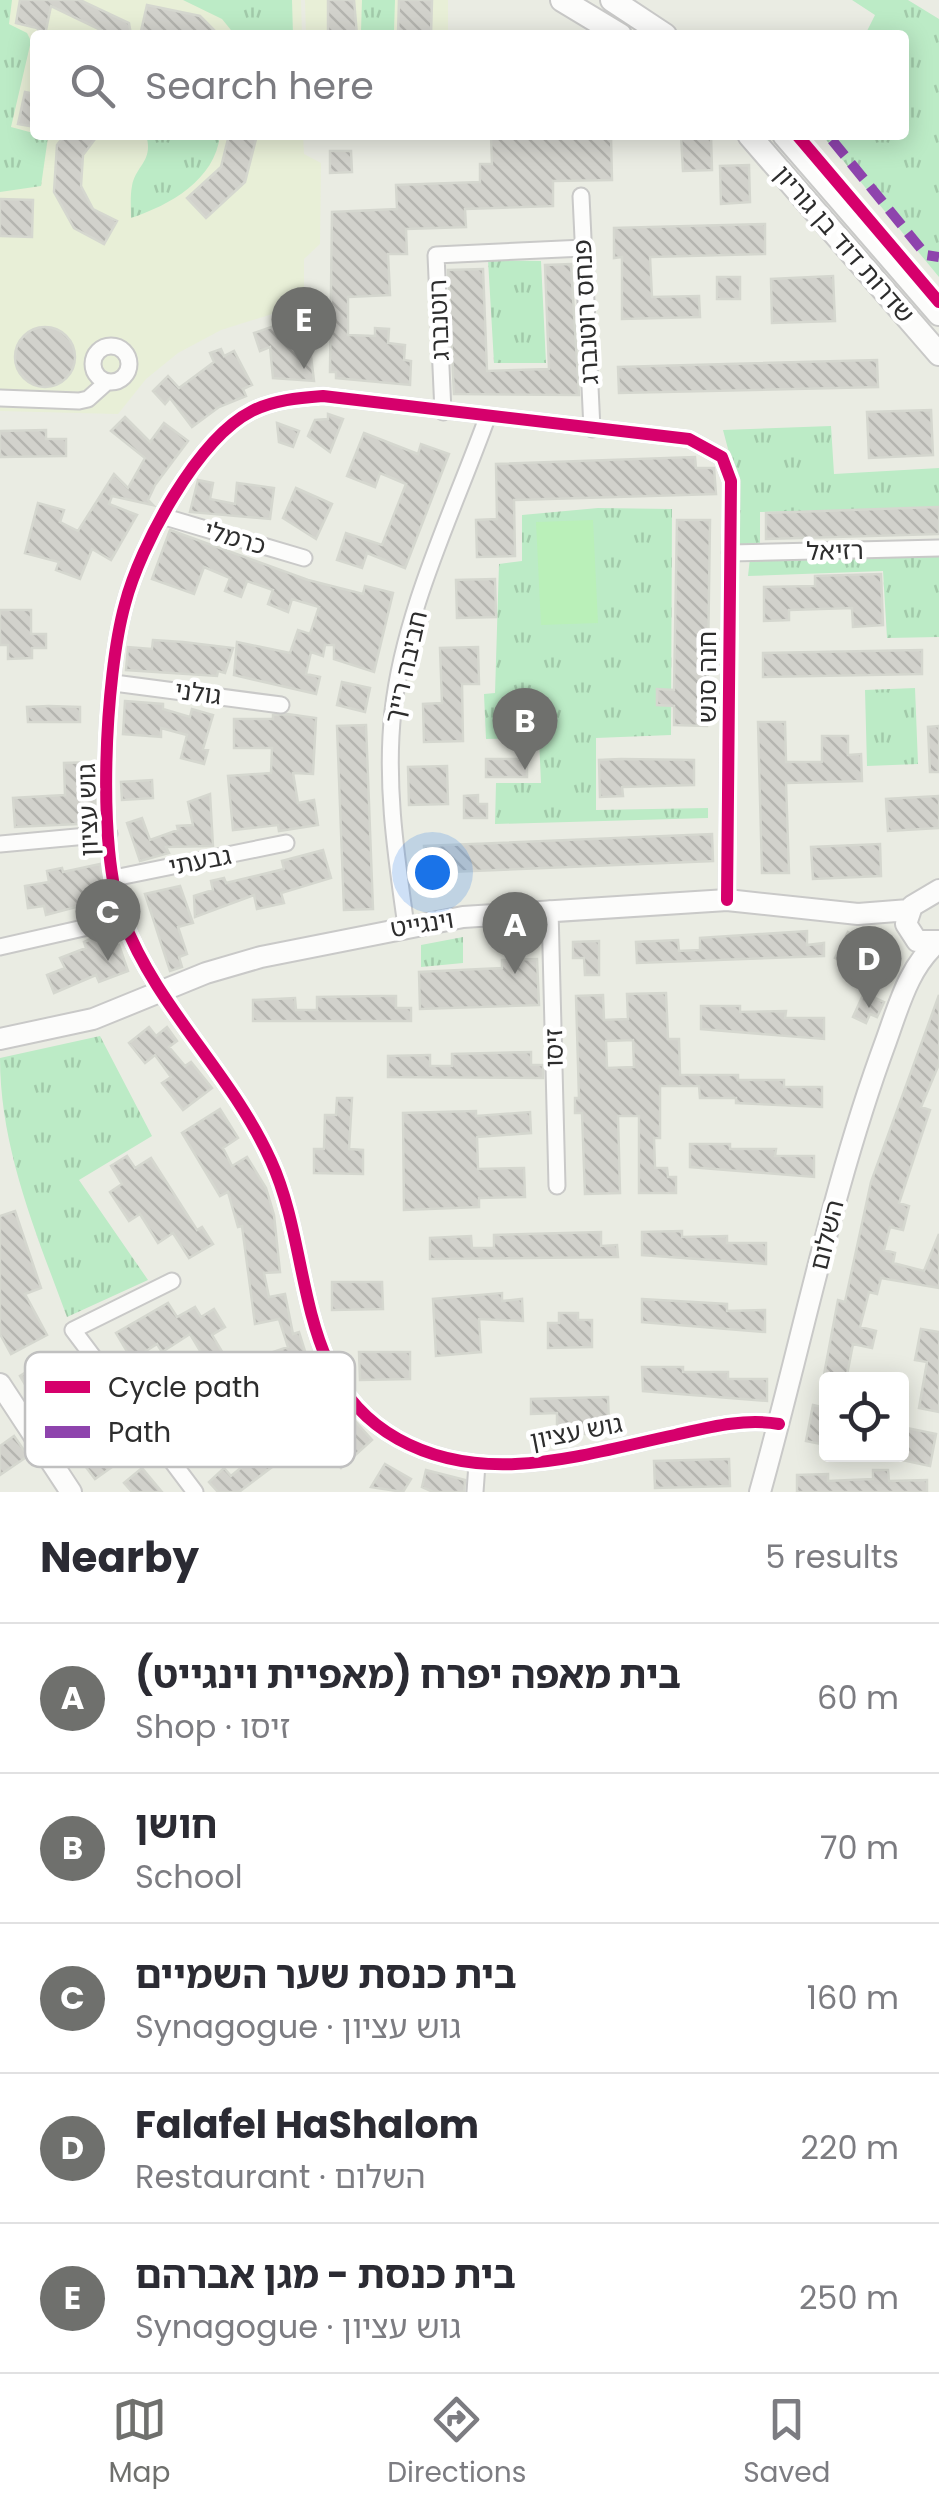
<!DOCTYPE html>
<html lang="en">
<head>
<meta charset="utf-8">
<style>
  body { margin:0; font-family:Poppins,"Noto Sans Hebrew",sans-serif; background:#f7f7f7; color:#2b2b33 }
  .controls { position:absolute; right:30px; bottom:30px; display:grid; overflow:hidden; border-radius:10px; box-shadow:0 5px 25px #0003 }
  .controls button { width:90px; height:90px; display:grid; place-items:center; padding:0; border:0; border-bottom:2px solid #e1e1e2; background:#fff; color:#2b2b33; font:50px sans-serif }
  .you { position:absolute; left:432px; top:872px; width:35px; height:35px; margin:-25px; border:8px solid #fff; border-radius:50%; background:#1a73e8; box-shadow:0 0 0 15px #1a73e833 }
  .badge { display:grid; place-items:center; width:65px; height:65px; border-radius:50%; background:#6f706d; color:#fff; font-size:32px; font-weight:700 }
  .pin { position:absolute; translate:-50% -82px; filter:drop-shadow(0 2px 5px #0008) }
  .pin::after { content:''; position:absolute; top:52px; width:35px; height:30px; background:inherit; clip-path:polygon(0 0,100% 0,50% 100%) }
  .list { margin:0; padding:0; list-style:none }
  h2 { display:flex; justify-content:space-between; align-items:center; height:130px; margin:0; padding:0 40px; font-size:42px }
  h2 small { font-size:32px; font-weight:400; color:#7c7c81 }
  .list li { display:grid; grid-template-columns:65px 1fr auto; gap:30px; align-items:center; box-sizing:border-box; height:150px; padding:0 40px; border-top:2px solid #e1e1e2 }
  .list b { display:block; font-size:38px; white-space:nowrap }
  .list p { margin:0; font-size:32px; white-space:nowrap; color:#7c7c81 }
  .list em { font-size:32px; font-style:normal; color:#7c7c81 }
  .icon { flex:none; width:55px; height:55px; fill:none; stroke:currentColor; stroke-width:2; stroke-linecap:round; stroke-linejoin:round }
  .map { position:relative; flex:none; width:939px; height:1492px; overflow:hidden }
  .search { position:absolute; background:#fff; box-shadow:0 5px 25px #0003; left:30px; right:30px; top:30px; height:110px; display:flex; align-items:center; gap:25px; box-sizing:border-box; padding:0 35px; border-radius:10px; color:#7c7c81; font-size:38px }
  .sheet { height:880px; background:#fff }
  nav { display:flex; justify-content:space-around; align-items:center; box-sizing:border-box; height:140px; border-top:2px solid #e1e1e2; background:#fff; font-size:28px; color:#7c7c81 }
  nav a { display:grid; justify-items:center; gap:5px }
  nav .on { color:#6f706d }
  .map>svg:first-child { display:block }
</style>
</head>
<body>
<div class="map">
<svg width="939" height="1492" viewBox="0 0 939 1492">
  <defs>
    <pattern id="grass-tufts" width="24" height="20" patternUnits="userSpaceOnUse" patternTransform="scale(2.5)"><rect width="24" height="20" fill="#bcebc6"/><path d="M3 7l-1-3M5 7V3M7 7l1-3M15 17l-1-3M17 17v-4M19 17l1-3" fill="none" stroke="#a2caaa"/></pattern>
    <pattern id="building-back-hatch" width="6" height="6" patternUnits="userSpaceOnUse" patternTransform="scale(2.5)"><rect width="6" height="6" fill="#d2d2cc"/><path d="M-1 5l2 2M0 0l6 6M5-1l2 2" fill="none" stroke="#b5b5b0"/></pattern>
  </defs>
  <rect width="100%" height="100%" fill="#eaece3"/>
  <path fill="#e8efd7" d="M0,0H301L302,35H35V135H303L304,154L321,163L320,244L304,259V304L221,330L178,353L146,379L118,414L0,411Z
    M305,0H448V35H306Z"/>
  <path fill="url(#grass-tufts)" d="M0,0H12L9,24L27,33L31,41L11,127L48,137L41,186L0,192Z
    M183,0H292L293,35H235L222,19Z
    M362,0H395L394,31H361Z
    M852,0H908L939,19V277L822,135H904V35H865L875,15Z
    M146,135H220C215,180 170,205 131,218C131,208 130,196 132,186C136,165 154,161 146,135Z
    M488,260L541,261L546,363H494Z
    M831,426L834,474L939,468V508L760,512V547L736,549L738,487L723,430Z
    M598,508L672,509L671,735L596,738V810L708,808V818L495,824L496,783H541L539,738L486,739L484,694L495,693L499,564L522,561V515Z
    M939,551V637L887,638L883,571L748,576L750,558Z
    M915,688L918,764L867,766L865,690Z
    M463,937V963L421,967V945Z
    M100,1036L152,1136L79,1180L148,1280L67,1317C36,1233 0,1148 0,1058Z"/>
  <path fill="#baf0b9" d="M593,520L598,623L541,625L536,522Z"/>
  <path fill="url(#building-back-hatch)" stroke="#d5d7cf" stroke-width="2.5" fill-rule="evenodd" d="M20,0H80L129,23L131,35H111L51,6L45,35H41L37,28L16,23Z
    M328,0H354L357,35H328Z
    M399,0H432L431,35H398Z
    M147,5L200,16L219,35L141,31Z
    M25,92L35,94V127L18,124Z
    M65,135H98L83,155L81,186L93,209L117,221L104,244L74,228L54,192L57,145Z
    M229,135H257L245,182L206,218L187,198L221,167Z
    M491,135L611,136L612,180L553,181V206L465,209L466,227L406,229L407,254H388L390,295L348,297V335L375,336V328L389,329L388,343L405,345L404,360L411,361L410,385L336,378V372H330L332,212L397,209L396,185L480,182V164H492Z
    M681,135H711L712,170L683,171Z
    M330,151H351L352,172L330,173Z
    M749,165L750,202L721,204L720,166Z
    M0,199L33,200L32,237L0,236Z
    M765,224V254L650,257L652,297L699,296L700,317L622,319V257L614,258V228Z
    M571,264L579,395L454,394L448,270L483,269L487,371L549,369L545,265Z
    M833,276L835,321L772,323L771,279Z
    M717,277H740V299H717Z
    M306,315L314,381L273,378L270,347L260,351L254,333Z
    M15 357a30 30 0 1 1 60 0a30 30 0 1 1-60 0Z
    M221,349L224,356L234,351L252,385L243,389L246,396L219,407L192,427L170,398L165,404L153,391L168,376L179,388L214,362L210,353Z
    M877,360L878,387L619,393L618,367Z
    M931,410L933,455L869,458L867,412Z
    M328,414L343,419L330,452L308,436L315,420L328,419Z
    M125,417L150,442L164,423L188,441L155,485L148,500L153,505L112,496L109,504L137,515L111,560L92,549L80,579L56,570L59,562L25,553L38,503L64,510L60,522L78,531L114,474L128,488L145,458L111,431Z
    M277,423L299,431L293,447L279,442Z
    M46,430V439H66V456L0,457V431Z
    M364,433L418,454L421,444L449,454L405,568L367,553L362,568L337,560L346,533L382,545L406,484L380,473L375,487L347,476Z
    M695,457L696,468H714L716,494L514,500L515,556L477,557L476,520L497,519L496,464Z
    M198,480L213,483L210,499L235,504L237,483L274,488L270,519L190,512Z
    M296,488L332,504L316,539L283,518Z
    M939,507V534L766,539V513Z
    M677,520H710L707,726L674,725V706L657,705V689L674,690Z
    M170,530L308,580L363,594L365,586L393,593L374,672L334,659V645H325L323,656L311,652L306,674L320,677L316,694L234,675L237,642L290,653L298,630L310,634L319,607L292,599L288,612L268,604L273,590L247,581L241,597L225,591L230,578L204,567L194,594L152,579Z
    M881,574L883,625L853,627L852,608L789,610V620L764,621V587L815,586V576Z
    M495,579L496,617L457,618L456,580Z
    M0,610H31V634H46V648H32V658L8,659V645H0Z
    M153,640L183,642L233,648L225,673L218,671L217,676L126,670L128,647L152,649Z
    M478,647L479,684H462L463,741L424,742L423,704L442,703L440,648Z
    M922,650V674L763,677V653Z
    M342,682L370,688L365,712L337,705Z
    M125,701L163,704V709L190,717L192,709L213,715L203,749L208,750L204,764L181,758L187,735L161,728V737L123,734Z
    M49,706L80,707V722H28L27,707Z
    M287,714L316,718L313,774L293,773L298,803L314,800L318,825L279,831L278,825L233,830L228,776L271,773L272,748H234V719H273V715Z
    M758,722H785L786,762H822V736H848V755L861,754L862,781L786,783L789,873H762Z
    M366,725L373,909L344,910L337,726Z
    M939,726V772H930L928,727Z
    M486,759H527V777H486Z
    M621,759L694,760V785L622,787L623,796L600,797L599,760Z
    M94,762L95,804L78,824L15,827L13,798L65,795L64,763Z
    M447,766L448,804L409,805L408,767Z
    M152,780L153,798L122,800L121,782Z
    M210,794L213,846L166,847L169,853L140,861L127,823L142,818L150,840L178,830L177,826L193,825L188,802Z
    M478,795V804H487V818H464V796Z
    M939,796V828L888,831L886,799Z
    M712,834L713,861L425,873L424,846Z
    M880,844L881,876L813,879L811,847Z
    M323,850L331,878L281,893L284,903L257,909L254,895L195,917L194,896L213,890L211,881L224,878L226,883L284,869L282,861Z
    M100,864L106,899L46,915L44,906L28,908L25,886L49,882L47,871L62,868L63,872Z
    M180,886L193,923L178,927L187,954L179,957L182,967L170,971L145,894Z
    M807,931V945L824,943V956L637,963L636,942L678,940L679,951L700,950V938Z
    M848,932L881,948L867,975L835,958Z
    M97,936L103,951L119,945L128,971L99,982L96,975L54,993L47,975L65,968L60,958L86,948L84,942Z
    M599,941V975H585L584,958H573V942Z
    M537,959L539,1005L420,1009L419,972L502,968V960Z
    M666,993L668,1039H679L680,1075H738V1080H784V1087H822V1107L736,1103V1098H700L699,1086H660V1138H654L655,1168H667L668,1177H676V1193H639V1116H618L620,1193L585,1194L582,1113H575V1098H579L576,996L603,995L604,1020L628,1019L627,994ZM633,1040L634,1067L607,1068L606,1041Z
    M864,993L884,1002L877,1017L870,1014L866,1023L853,1017Z
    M939,995V1064L921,1107L930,1110L899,1203L909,1206L903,1230L890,1227L884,1250L895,1253L893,1263L924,1271L939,1234V1288L881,1278L877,1294L869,1292L860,1327L876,1331L872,1348L853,1344L846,1380H823L838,1300L845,1302L871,1182Z
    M381,996H396V1008H411V1021H253V1000L295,998L296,1010H317V997Z
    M701,1006H740V1012L786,1011L785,1018H824V1039L701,1029Z
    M149,1027L156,1036L167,1027L177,1041L169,1047L185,1066L191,1062L212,1088L183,1110L162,1083L171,1077L155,1055L145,1063L129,1043Z
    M531,1052V1065H543V1078L388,1077V1056L430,1055V1066H452V1054Z
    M337,1098H352L349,1149L363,1150V1174L314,1173V1149H324L325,1115H336Z
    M220,1109L238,1138L223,1148L232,1166L247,1157L266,1188L274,1215L280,1272L264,1273L269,1297L285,1294L293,1334L299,1332L315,1383L321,1379L343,1414L346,1411L372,1440L341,1468L325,1451L340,1438L323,1419L305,1430L292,1409L314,1394L301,1372L275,1380L267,1354L288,1347L279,1319L255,1324L242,1226L238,1227L228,1192L220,1196L182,1133Z
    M476,1111V1116L530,1112L531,1133L477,1137L478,1169L524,1168L525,1197L479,1198V1207L404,1210L403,1113Z
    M690,1144H730V1149H776L775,1156H814V1177L690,1167Z
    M127,1156L135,1168L151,1158L197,1230L202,1227L213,1244L189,1258L173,1233L158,1243L140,1214L129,1221L110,1192L122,1184L111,1166Z
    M15,1211L41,1288L25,1294L47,1335L11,1354L0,1334V1216Z
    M682,1231V1237L727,1236V1243H766V1264L642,1255V1232Z
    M601,1232V1246L617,1245L618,1257L430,1259V1238L471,1236L472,1248H494V1235Z
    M332,1282H382L383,1309L332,1310Z
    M502,1293V1301L522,1299L523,1321L479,1319L481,1352L436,1356L433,1299Z
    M642,1299L727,1304V1311L765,1310V1332L642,1322Z
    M168,1303L177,1317L195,1307L201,1317L214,1309L225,1327L212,1335L233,1370L224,1375L252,1417L191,1454L173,1426L178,1423L153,1387L205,1359L190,1334L162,1352L157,1344L132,1360L116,1333ZM201,1389L218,1415L195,1430L179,1404Z
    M559,1313H578V1320H592V1347L548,1348V1323H559Z
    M921,1329L939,1332V1412L919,1408L927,1362L915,1360Z
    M359,1352H410V1379L360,1380Z
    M39,1364L45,1375L52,1372L67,1397L82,1388L109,1433L112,1431L129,1455L95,1479L67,1442L61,1446L20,1376Z
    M642,1367H683V1372H728V1379H767V1401L643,1391Z
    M608,1397L609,1426H596V1434H557V1413L531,1414V1399Z
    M813,1405L826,1408V1445L806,1441Z
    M902,1427L936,1434L930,1466L902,1460Z
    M14,1436L28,1456L0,1475V1446Z
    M259,1436L280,1461L239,1492H218L209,1482L224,1468L231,1476L249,1461L240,1451Z
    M729,1459L730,1486L655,1488L654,1461Z
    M385,1464L411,1479L403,1492L371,1487Z
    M142,1468L162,1492H132L124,1483Z
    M426,1470L465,1480L464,1492H433L422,1487Z
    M873,1470H888L889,1481L927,1480V1492H797V1475L828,1474V1481L873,1479Z"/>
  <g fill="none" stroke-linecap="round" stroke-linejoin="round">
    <g stroke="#c9c9c8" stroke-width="19">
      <path id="minor" d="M581,196L592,429
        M93 364a18 18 0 1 1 36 0a18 18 0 1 1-36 0Z
        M0,398L79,401L88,399L107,382
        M443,412L436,255L584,248
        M165,517L304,558
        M730,553L939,548
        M114,683L281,705
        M0,844L109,834
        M114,878L286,843
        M727,900L731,481L722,457L689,439L323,396C298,398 274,400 252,411C197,439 140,546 125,604C105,676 96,850 123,919C157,1008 232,1074 271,1161C314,1255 293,1381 398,1439C486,1488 584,1454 675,1435C710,1427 744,1418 779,1424
        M550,909L557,1186
        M406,926C396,855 385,783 393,711C404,611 453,512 487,418
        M0,947L123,919
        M172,1281L73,1330L195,1492
        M475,1492L477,1464"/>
    </g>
    <g stroke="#c9c9c8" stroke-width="24">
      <path id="tertiary" d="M939,941H917L906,924L912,906L939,890
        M0,1039L93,1019L206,973L261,957L463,917L727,900L858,914L909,910
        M0,1384L71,1492
        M760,1492C802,1342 832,1187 886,1041C899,1005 909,966 939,941"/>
    </g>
    <g stroke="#c9c9c8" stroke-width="26">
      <path id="secondary" d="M562,0L620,35
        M612,0L665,35
        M749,135L939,354
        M784,135L939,314"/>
    </g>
    <use href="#minor" stroke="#fcfcfb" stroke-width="15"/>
    <use href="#tertiary" stroke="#fcfcfb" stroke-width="20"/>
    <use href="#secondary" stroke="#fcfcfb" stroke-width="22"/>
    <path stroke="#8e44ad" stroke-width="10" stroke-dasharray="20 10" stroke-linecap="butt" d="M832,140L926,255L939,257"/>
    <g stroke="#fff" stroke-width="19">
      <path id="cycleway" d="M797,135L939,302
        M727,900L731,481L722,457L689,439L323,396C298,398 274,400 252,411C197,439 140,546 125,604C105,676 96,850 123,919C157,1008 232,1074 271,1161C314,1255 293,1381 398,1439C486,1488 584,1454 675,1435C710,1427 744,1418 779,1424"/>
    </g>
    <use href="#cycleway" stroke="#d6006c" stroke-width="12"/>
  </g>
  <g text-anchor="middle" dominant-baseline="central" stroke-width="9" stroke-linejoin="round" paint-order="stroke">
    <g font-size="25" fill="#2d2d2d" stroke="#fff">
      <text transform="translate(844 244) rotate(49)">שדרות דוד בן גוריון</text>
      <text transform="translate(586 312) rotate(-93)">פנחס רוטנברג</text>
      <text transform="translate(439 320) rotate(-92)">רוטנברג</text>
      <text transform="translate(235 538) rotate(16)">כרמלי</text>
      <text transform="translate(835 551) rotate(-1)">רזיאל</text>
      <text transform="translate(406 667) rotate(-77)">חביבה רייך</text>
      <text transform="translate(707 677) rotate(-90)">חנה סנש</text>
      <text transform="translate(198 693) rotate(8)">גולני</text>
      <text transform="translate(88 810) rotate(-92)">גוש עציון</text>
      <text transform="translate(200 861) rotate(-11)">גבעתי</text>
      <text transform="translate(422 924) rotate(-9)">וינגייט</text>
      <text transform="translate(554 1048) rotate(-91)">זיסו</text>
      <text transform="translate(827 1235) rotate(-76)">השלום</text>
      <text transform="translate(576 1432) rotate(-11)">גוש עציון</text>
    </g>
  </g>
  <rect x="25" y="1352" width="330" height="115" rx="15" fill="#fff" stroke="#c0c0c0" stroke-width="2.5"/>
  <rect x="45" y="1381" width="45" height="12" fill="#d6006c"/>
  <rect x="45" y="1426" width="45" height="12" fill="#8e44ad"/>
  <g font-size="28" fill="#2d2d2d">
    <text x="108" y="1397">Cycle path</text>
    <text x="108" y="1442">Path</text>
  </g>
</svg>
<div class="controls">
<button><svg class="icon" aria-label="locate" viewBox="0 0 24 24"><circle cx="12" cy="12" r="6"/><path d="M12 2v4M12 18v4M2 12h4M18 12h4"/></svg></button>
</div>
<div class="you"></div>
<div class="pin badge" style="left:515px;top:974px">A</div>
<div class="pin badge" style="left:525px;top:770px">B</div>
<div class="pin badge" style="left:108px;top:961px">C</div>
<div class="pin badge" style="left:869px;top:1008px">D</div>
<div class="pin badge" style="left:304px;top:369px">E</div>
<div class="search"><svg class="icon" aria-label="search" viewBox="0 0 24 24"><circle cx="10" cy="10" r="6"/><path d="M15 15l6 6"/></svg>Search here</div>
</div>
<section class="sheet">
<h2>Nearby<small>5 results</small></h2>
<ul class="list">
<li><span class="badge">A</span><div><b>בית מאפה יפרח (מאפיית וינגייט)</b><p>Shop · זיסו</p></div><em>60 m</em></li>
<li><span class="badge">B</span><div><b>חושן</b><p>School</p></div><em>70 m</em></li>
<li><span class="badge">C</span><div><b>בית כנסת שער השמיים</b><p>Synagogue · גוש עציון</p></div><em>160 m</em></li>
<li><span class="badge">D</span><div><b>Falafel HaShalom</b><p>Restaurant · השלום</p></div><em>220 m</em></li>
<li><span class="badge">E</span><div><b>בית כנסת - מגן אברהם</b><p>Synagogue · גוש עציון</p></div><em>250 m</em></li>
</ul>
</section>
<nav>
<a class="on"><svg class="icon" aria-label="map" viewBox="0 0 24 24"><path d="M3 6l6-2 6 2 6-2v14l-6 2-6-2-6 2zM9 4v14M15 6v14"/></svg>Map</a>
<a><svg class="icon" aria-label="directions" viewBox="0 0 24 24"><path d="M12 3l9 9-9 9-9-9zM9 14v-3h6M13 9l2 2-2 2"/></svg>Directions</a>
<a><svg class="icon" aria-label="saved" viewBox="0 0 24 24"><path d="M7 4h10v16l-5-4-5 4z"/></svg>Saved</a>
</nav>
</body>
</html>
